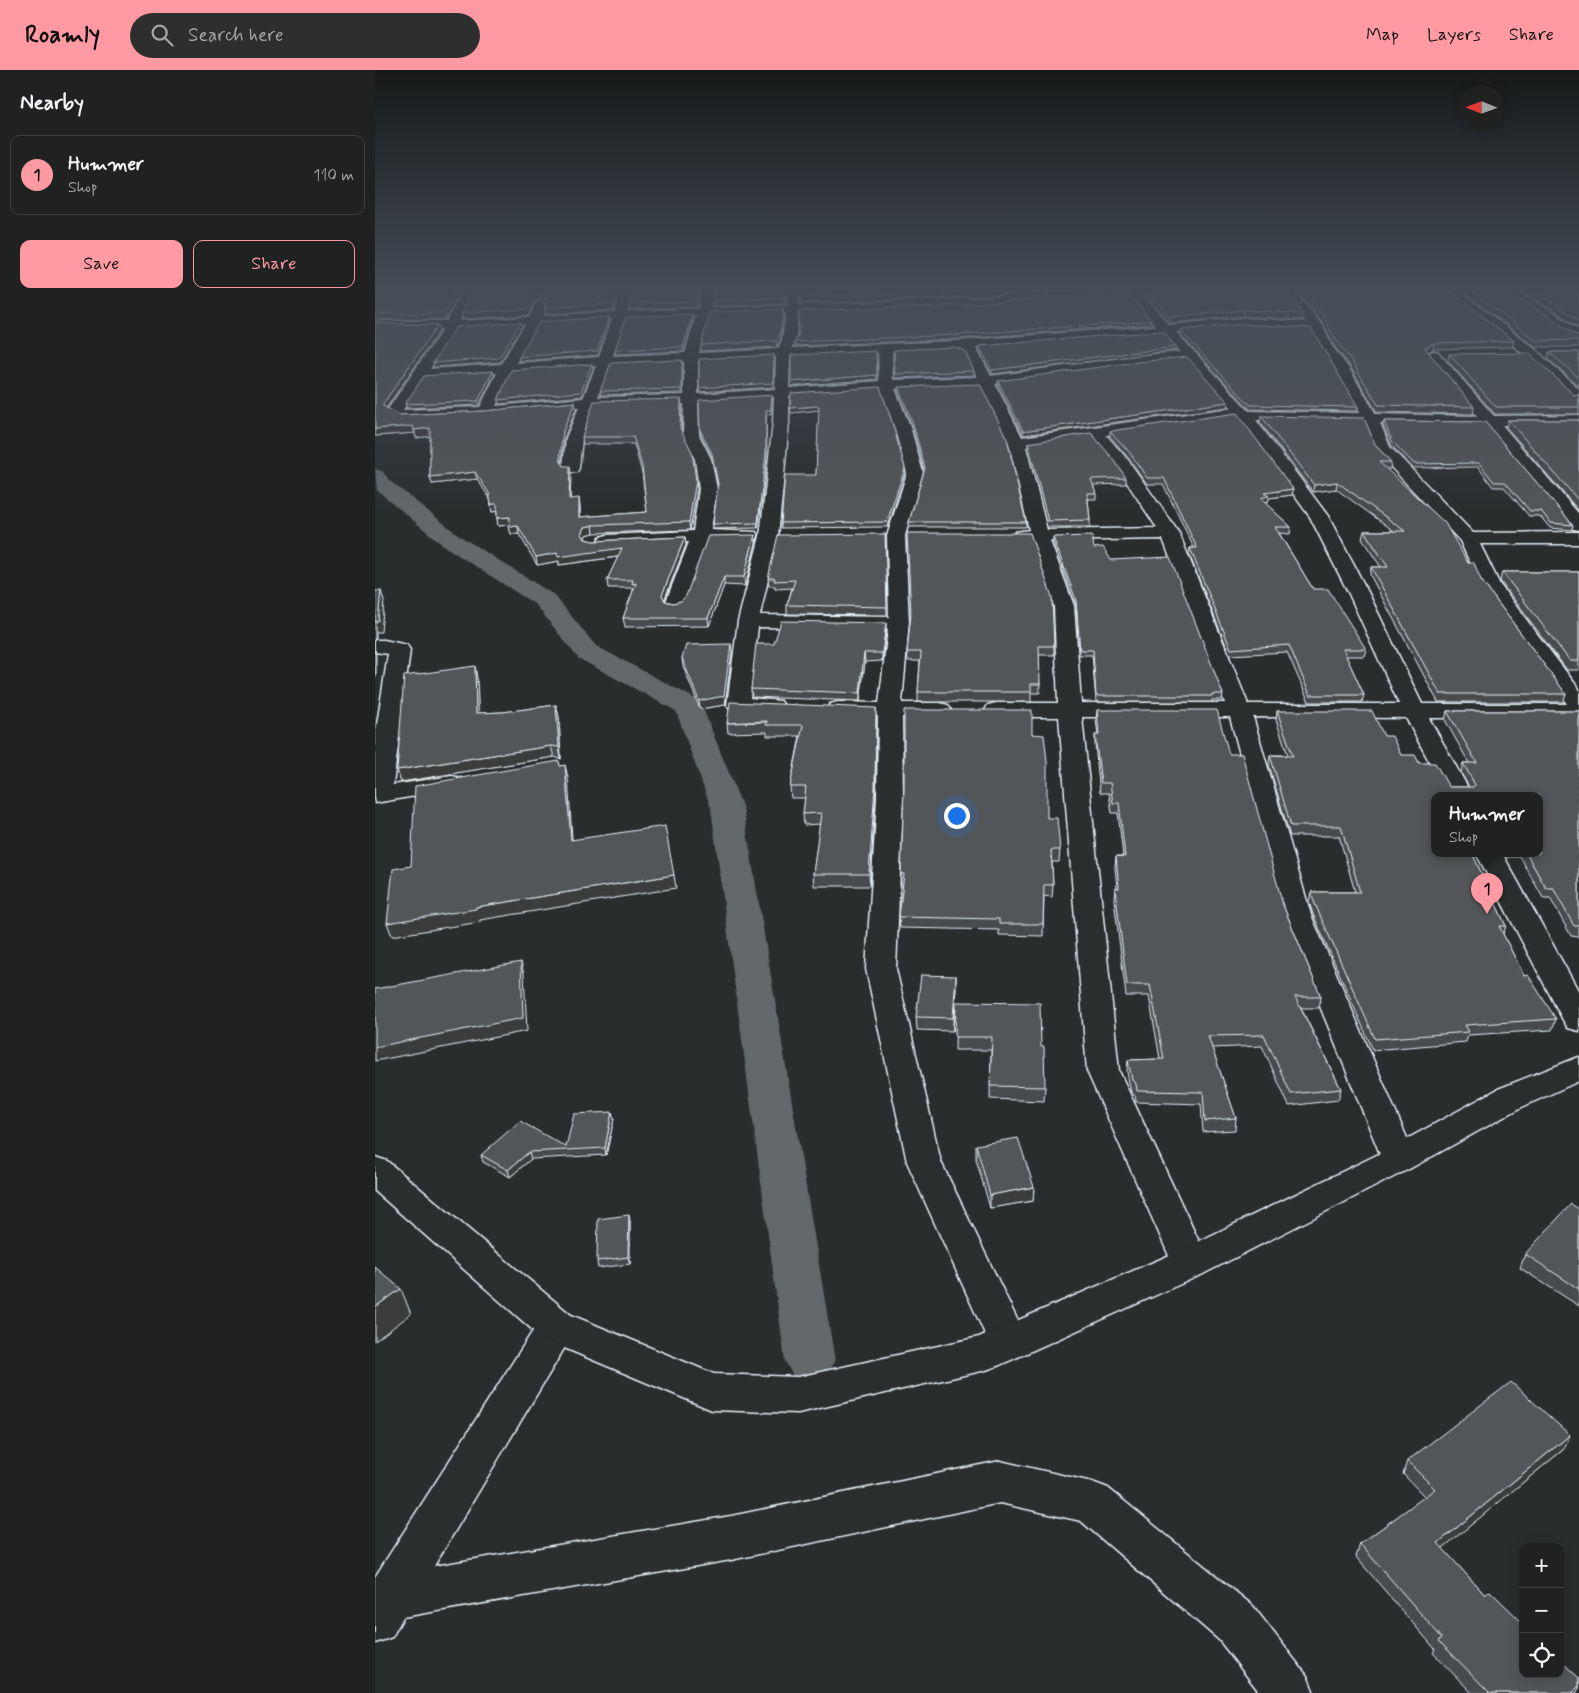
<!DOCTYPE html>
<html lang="en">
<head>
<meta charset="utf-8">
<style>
  body { margin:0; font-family:Mynerve,sans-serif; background:#2d2f2f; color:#f1f3f6 }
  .controls { position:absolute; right:15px; bottom:15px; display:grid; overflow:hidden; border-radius:10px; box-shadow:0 2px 12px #0003 }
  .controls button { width:45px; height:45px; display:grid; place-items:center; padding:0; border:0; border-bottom:1px solid #3d3f40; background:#202222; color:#f1f3f6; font:25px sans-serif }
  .compass { position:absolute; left:1084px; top:15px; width:45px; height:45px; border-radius:50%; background:#202222; box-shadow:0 2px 12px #0003; rotate:271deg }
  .you { position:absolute; left:581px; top:745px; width:18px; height:18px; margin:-12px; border:4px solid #fff; border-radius:50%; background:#1a73e8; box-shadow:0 0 0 8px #1a73e833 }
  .badge { display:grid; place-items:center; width:32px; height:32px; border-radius:50%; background:#ff9aa2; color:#111; font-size:16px; font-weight:700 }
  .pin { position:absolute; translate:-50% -41px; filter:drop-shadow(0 1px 2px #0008) }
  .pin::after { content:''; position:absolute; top:26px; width:18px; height:15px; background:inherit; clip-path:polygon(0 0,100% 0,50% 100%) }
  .popup { position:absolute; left:1056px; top:722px; width:112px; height:65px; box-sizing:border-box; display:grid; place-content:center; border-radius:10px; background:#202222; filter:drop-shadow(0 1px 4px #0005); font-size:16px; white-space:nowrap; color:#a2a4a5 }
  .popup b { font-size:19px; color:#f1f3f6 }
  .popup::after { content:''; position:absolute; left:50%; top:100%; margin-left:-10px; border:10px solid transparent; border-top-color:#202222 }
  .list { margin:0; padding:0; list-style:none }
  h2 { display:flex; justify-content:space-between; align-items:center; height:65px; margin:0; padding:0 20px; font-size:21px }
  h2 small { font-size:16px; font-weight:400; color:#a2a4a5 }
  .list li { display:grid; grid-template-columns:32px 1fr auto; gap:15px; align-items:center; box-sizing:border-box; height:80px; margin:0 10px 10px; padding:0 10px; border:1px solid #3d3f40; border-radius:10px }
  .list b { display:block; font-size:19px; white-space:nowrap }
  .list p { margin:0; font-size:16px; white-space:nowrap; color:#a2a4a5 }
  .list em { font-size:16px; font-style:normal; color:#a2a4a5 }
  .actions { display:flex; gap:10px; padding:15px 20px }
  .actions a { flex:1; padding:11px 0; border:1px solid #ff9aa2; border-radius:10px; text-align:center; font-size:18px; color:#ff9aa2 }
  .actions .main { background:#ff9aa2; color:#111 }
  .icon { flex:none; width:28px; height:28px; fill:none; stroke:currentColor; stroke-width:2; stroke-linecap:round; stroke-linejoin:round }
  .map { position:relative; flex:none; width:1204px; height:1623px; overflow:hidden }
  header { display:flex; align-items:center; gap:30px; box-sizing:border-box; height:70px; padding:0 25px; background:#ff9aa2; color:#111 }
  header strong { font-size:24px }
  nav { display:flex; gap:28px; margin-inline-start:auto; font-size:18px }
  .search { width:350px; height:45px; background:#2d2f2f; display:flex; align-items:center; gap:12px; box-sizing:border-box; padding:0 18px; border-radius:28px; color:#a2a4a5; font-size:19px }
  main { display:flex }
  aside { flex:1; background:#202222 }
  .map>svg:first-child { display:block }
</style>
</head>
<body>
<header>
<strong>Roamly</strong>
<div class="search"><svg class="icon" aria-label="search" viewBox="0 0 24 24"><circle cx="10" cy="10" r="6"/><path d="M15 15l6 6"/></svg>Search here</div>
<nav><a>Map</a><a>Layers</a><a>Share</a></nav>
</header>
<main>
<aside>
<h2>Nearby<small></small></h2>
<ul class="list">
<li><span class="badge">1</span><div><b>Hummer</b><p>Shop</p></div><em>110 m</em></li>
</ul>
<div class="actions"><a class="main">Save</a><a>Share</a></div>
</aside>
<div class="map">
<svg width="1204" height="1623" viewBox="0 0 1204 1623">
  <rect width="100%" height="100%" fill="#2a2d2e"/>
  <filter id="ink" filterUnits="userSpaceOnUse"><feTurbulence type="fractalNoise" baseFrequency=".02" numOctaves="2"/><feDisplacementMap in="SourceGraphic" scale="10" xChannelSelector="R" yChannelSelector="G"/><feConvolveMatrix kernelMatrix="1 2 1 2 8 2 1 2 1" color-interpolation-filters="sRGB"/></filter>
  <g filter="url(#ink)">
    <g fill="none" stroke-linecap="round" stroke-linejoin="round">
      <path fill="#63686b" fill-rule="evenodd" d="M0,399L7,401L16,412L85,466L179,525L221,576L323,630L327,636L368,738L460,1291L452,1306L435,1313L418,1306L410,1291L336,738L301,641L203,588L161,535L69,476L2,420Z"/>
      <g stroke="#e8f1f8" stroke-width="3">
        <path id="minor" d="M76,216H184L178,220L98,222L85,251L155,247L161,233L165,232L171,236L168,246L240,242L246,216H258L252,241L323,239L327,216H339L336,238L412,236L414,216H426L424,235L569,230L760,216L794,255L868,248L931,252L920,239L905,216H917L929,234L948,256L956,275L973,297L1001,344L1102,346L1051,285L1058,281L1063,282L1119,346L1204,345V355H1127L1204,444V460L1198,459L1110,355L1005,353L1015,377L1098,463L1204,462V474H1105L1125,515L1204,619V648H1054L1097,725H1072L1031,648L878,647L936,845L1041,1089L1036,1098L1024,1102L1012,1098L1007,1089L908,845L855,647H707L744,1001L834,1193L828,1204L815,1208L802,1204L712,1001L684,647H621L613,645L610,640L613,635L621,633H683L679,536L657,471L640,470L638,466L640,462L654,460L634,373L606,316L520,319L535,356L548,403L530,466L534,553L527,633H565L573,635L576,640L573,645L565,647H527L528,729L521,899L566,1092L653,1272L647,1284L633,1289L619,1284L532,1092L491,899L502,729L503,646H463L455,644L452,639L455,634L463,632L504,633L513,559L383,557L375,628L406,631L409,636L406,641C391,645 370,644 355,640L352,635L363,551L385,466L398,352L399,327L323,333L324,365L336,389L342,419L336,460L381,462L383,466L381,470L374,472H333L310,534L307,538L300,540L293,538L290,534L314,472L232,477L225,475L223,471L225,467L232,465L318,461L324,419L320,389L308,365L309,334L219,336L207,368L204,398L202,402H190L188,398L191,368L204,337L111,346L26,350L14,345L11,342L68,259L2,258L0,257V251H72L86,223L0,226V218ZM753,223L781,256L581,271L417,278L421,270L423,243L569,238ZM411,243L407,270L403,279L324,283L334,246ZM321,246L310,283L238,286L250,249ZM237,249L224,287L141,293L164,254ZM150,254L126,294L55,299L81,259ZM868,256L937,260C949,290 972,314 985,343L874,341L801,262ZM788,263L805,282L761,286L616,306L601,278ZM580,279L591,283L602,307L518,310L517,282ZM503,283L504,311L414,318L415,287ZM401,287L400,319L323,324V291ZM812,289L856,338L647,367L620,314L761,294ZM309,292V325L223,327L235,295ZM221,296L208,328L121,336L136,302ZM122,303L105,337L28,340L49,308ZM506,320L519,356L532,403L512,466L514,547L385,545L403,466L414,352V326ZM862,346L935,447L974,524L1024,634H873L804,463L753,390L731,365ZM881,350L989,353L1002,382L1085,471L1106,516L1192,634H1047L994,524L953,446ZM716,367L741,396L782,458L672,460L651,377ZM788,469L850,633H706L699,536L675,471Z
          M1069,216H1180L1174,220H1136L1177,241L1204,260V270L1199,269L1169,247L1119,221H1085L1161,280L1204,319V331L1199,330L1151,286L1069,221L1067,218Z
          M0,570H9L32,575L35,580L18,715L77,706L86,708L89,713L86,718L0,733V667L13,584L0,582Z
          M1101,783H1127L1204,922V961L1193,958L1188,950Z
          M182,1240L196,1245L202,1257L59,1496L356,1446L625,1391L717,1412L733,1418L878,1536L932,1606L939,1623H885L844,1570L706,1451L625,1433L356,1490L28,1547L17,1567L0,1573V1507L168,1245Z"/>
      </g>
      <g stroke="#e8f1f8" stroke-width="3">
        <path id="major" d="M1204,987V1011L1147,1037L1036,1098L828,1204L625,1295L611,1300L423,1343L337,1340L168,1269L0,1121V1087L12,1091L196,1245L339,1304L423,1307L604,1267L802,1182L1012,1080L1123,1019Z"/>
      </g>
      <use href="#minor" fill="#2a2d2e" fill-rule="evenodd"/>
      <use href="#major" fill="#2a2d2e" fill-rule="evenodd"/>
    </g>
    <path fill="#474b4d" stroke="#e8f1f8" d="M0,216H24L0,217Z
      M178,216H246L238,240L171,244L170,238L171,234L165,230L159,232L154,245L88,249L87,243Z
      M327,216L321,237L254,239V233Z
      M339,216H412L410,234L338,236V230Z
      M426,216H736L569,228L426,233Z
      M761,216H908L928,244L927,250L868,246L795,253Z
      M918,216H1070L1139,271L1138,277L1058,279L1053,282L1099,337L1098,344L1002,342L975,296L958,274L949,255Z
      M1145,216L1204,218V258L1178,239L1144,222Z
      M1092,217L1199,264L1204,270V277H1160L1090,223Z
      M0,222L83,225L71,249L0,250Z
      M569,236L777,254L581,269L420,276V272Z
      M408,239L409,245L405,269L402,277L326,281V275Z
      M318,248L309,281L241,284L240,280Z
      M0,253L63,255L64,261L11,338L24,345L110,341L200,332L201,339L189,368L187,393L189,396L196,404L195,429L205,436V447L272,442L267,403L259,374H208L207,367L307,336L306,360L322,419L315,460L219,463L211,465L210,469L218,471L310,467L311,475L290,530V531L298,533L306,531L380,465L381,473L370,516L349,515L334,556L250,557L248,548L258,521V518H233L232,510L243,487L184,495V491L162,495L144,464H136L134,455L123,456L122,448V441L117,442L115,429L102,409L57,414L55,407V366L41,368L40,363L0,366Z
      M805,260L983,337L982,341L875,339L805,264Z
      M604,276L801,280L617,304L604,280Z
      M519,280L599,301V305L520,308Z
      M1174,282H1204V316L1173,289Z
      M1074,284L1199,325H1204V344H1120L1073,291Z
      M307,290V323L226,325L225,321Z
      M118,301L119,305L104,335L32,338L30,334Z
      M623,311L852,337L648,365L623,315Z
      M505,317L530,403L513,457L406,458V453L441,405L444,340L416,343Z
      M523,317L651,452V457H534V452L549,400L537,356L523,321Z
      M397,329L396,344H391L392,388L383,458L338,459V454L343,415L338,389L326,365L325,360Z
      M886,346L1001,376L1016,392L1015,399H1011L1106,510L1191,624L1188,632H1063L995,505L996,497H1006L987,469L989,461H1019L961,419L938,422L885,352Z
      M1133,350H1204V441L1131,357Z
      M1009,351L1110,352L1198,455L1197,460L1175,458L1165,446H1154L1129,417H1118L1103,397L1038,398L1017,376L1008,355Z
      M735,361L918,419L917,425L894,428L893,432L890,433L916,457L915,464L904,463L938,519L991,579L989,586H971L989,625L987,632H934L912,582L855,585L814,484L815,478H819L788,414H772L754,389L735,366Z
      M653,373L751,408V414L718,415L721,423V429H713L715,450V457H672L653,379Z
      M510,464L512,545L412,544V535L417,518L400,519V516H394L393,508Z
      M678,467L719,478L736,490L848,624L847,630H837V632H721L717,585H704L701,535L678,472Z
      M1127,502H1204V600H1192L1125,511Z
      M535,545L679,576V585H664L665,623H656V632H543V622L545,591H533L532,582Z
      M511,561L507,591L490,592L485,631L377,627L376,619L399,574Z
      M357,582L350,635L325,639L308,596L307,588Z
      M102,608L103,643L128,642L181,635L184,647L186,689L179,687L26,712L22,700Z
      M722,640L854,684L908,835L946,927L944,938H926L966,1019L963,1030L914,1036L887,976L837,978L861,1048L860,1060L828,1062L826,1034L761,1032L760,1026L756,1022L752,1002L753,990L785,989L774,926H751L739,829L740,818H742L740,797L741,786H748L743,743H737L734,723H725L720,675V665H723L721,650Z
      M902,641L1009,666L1026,685L1044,693L1074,717H1094L1086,703L1088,693H1094L1070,650L1072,641H1204V867L1196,866L1175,828H1168L1145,787H1131L1128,783H1164V725L1060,783H1102L1101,787H1099L1131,856L1128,864L1149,906L1181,949L1177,960L1093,965L1091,972L998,980L938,844L934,832L936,822H980L964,766H915L894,695L895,685H913L901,650Z
      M501,649L500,729L495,816H439L438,804L445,754L429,755L428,744L430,728H416L415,717L425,666H392V662L353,663L352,653Z
      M657,664L672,748L685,780L684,792H677L678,815L677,827L669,826L668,866L624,865V860L525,858L524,847L528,816H526V804Z
      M581,918L578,961L542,960L541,947Z
      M581,932L670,1017L669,1031L615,1029L616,980H580Z
      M237,1042L239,1049L231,1085L156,1089L135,1107L108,1092L106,1085L191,1077Z
      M601,1075L659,1117L658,1131L615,1138L601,1089Z
      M1204,1139V1236L1145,1198L1150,1184Z
      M255,1151V1194L223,1198L222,1191Z
      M1189,1379L1067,1478L1110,1525L1204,1608V1618L1201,1623H1097L1058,1583L1060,1579L981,1487L985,1474L1050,1427L1028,1404L1032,1391Z"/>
    <path fill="#3a3d3e" stroke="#e8f1f8" d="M243,216H246L238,240L171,244L170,238Z
      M325,216H327L321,237V231Z
      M411,216H412L410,234V228Z
      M658,216H736L569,228V222Z
      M82,219L83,225L71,249L70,243Z
      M164,224L165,230L159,232L154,245L88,249L87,243L158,226Z
      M408,239L409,245L405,269L402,277L401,271Z
      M869,240L868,246L795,253V247Z
      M318,244V248L309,281L308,277Z
      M234,247V251L223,285L144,291V287Z
      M777,251V254L581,269V265Z
      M146,252L147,256L125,292L59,297L58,293Z
      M63,255L64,261L9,341L8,334Z
      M1059,273L1058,279L1049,285L1050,278Z
      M801,277V280L617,304V300Z
      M399,285L398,317L325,322L324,318Z
      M217,294L218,298L207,326L124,334L123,330Z
      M118,301L119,305L104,335L103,331Z
      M502,305V309L416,316V312Z
      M306,329L307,336L306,365L305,358Z
      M200,332L201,339L189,368L186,398L185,390L188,361Z
      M853,332L852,337L648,365V361Z
      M444,336V340L416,343L415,338Z
      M391,344L392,388L383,458V453Z
      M38,356L40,363L0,366V359Z
      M55,358L57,366L41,368L39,360Z
      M195,396L196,404L195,437L194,429Z
      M530,398V403L513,457L512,452Z
      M100,402L102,409L57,414L55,407Z
      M321,411L322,419L315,460L314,452Z
      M962,412L961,419L938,422L939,415Z
      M918,419L917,425L894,428L893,432L884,434L885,428L889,423Z
      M204,428L205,436V455L204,447Z
      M116,434H122L124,441L117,442Z
      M135,447L136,455L123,456L122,448Z
      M218,455L219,463L211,465L208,472L207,464L210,457Z
      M143,456L144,464H136L134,457Z
      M380,465L381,473L370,516L369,507Z
      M310,467L311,475L288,533L287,525Z
      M247,478L249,486L184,495V491L162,495L161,487L182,483Z
      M349,507V515L334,556L333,548Z
      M6,521L9,531L6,562H1V568L0,569V552Z
      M511,553V561L507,591V583Z
      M356,574L357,582L350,635L325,639L324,631Z
      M0,580L1,584V607L0,608Z
      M489,583L490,592L485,631V623Z
      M100,596L102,608L104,654L101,643Z
      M181,635L184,647L186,689L184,677Z
      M501,638L500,729L495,816L494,804Z
      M176,676L179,687L26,712L22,700Z
      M190,695L193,707L198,782L196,770Z
      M299,805L301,818L105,850V852L17,866L12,853L101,837Z
      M146,892L149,904L152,961L0,991V977Z
      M581,906V918L578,961V948Z
      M237,1042L239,1049L231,1085L230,1078Z
      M154,1082L156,1089L135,1107L133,1100Z
      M659,1117L658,1131L615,1138V1125Z
      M254,1145L255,1151V1194L253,1187Z
      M26,1219L36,1244L0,1271V1237Z
      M1195,1365L1189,1379L1058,1486L1063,1473Z
      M1204,1616V1618L1201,1623H1197Z"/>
    <path fill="#535759" stroke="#e8f1f8" d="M177,216H243L238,234L170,238L172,230L164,224L158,226L153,239L87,243L98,218Z
      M257,216H325L321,231L254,233Z
      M339,216H411L410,228L338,230Z
      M426,216H658L569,222L426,227Z
      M767,216H908L928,244L869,240L795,247Z
      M924,216H1070L1139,271L1059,273L1050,278L1099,337L1003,335L976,290L959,268L950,249Z
      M1145,216H1200L1204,218V251L1179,233Z
      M1092,217H1120L1169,243L1199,264L1204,265V270L1161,271Z
      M82,219L70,243L0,244V222Z
      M752,221L777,251L581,265L420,272L423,266L424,241L569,236Z
      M408,239L405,264L401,271L326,275L335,242Z
      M318,244L308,277L240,280L251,247Z
      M234,247L222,281L144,287L164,252Z
      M146,252L124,288L58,293L81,257Z
      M0,253L63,255L8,334V336L24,345L110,341L200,332L188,361L185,390L189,396H195L194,429L204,428V447L272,442L267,396L258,367H207L219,331L306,329L305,358L317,382L321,411L314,452L218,455L210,457L207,464L210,469L218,471L310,467L287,525L290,531L298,533L306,531L311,526L333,466L380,465L369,507H349L333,548H248L261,513L257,514L258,510H232L247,478L183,487L182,483L161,487L143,456L134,457L135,447L122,448V434H116L114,423L100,402L55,407V358L39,360L38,356L0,359Z
      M868,254L936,258L983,337L875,335L805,260Z
      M788,261L801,277L617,300L604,276Z
      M580,277L590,281L599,301L520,304L519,280Z
      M501,281L502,305L416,312V285Z
      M1174,282H1204V308Z
      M1154,283L1199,325H1204V337H1121L1074,284Z
      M399,285L398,313L324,318V289Z
      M812,287L853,332L648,361L623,311L762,292Z
      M307,290V319L225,321L236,293Z
      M217,294L206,322L123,330L136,300Z
      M118,301L103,331L30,334L49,306Z
      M605,314L632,369L651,452H534L550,398L537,351L523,317Z
      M505,317L517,352L530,398L512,452L406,453L410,405H441L444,336L415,338L416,323Z
      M397,325L396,340H391V383L383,453L338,454L343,414L337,384L325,360L324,330Z
      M862,343L918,419L889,423L894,426L885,428L916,457H900L938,519H953L991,579H968L989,625H935L914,575L856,579L815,478H822L789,408H772L755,383L735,361Z
      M886,346L989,348L1001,376L1016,392H1004L1070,453L1093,493H1099L1106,510L1191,624H1065L996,497H1013L989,461H1030L962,412L939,415Z
      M1133,350H1204V431Z
      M1009,351L1110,352L1198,455L1176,453L1166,441H1155L1130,412H1119L1104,393L1039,394L1017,371Z
      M716,363L740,391L751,408L716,409L721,423H712L715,450L673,451L653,373Z
      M532,463H655L677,527L679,576H664L665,614H656V622H543L546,582H532L536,544Z
      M510,464L512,537L412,535L420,510L399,511L400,508H393L403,465Z
      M717,466L719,478L728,477L736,490L795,487L848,624H837V626H721L718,580H705L701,530L678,467Z
      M1127,502H1204V591H1195Z
      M0,521H6L3,551L0,552Z
      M406,551L511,553L507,583H489L485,623L376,619L381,574H399Z
      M356,574L349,626L324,631L307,588L311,575Z
      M100,596L101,643L128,642L181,635L184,677L176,676L22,700L29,606Z
      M355,632L501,638L500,718L494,804H438L446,743L428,744L431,717H415L428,655H391L392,651L352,653Z
      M529,640H657V664L669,665L672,691V748H682L685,780H676L678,815H669L668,854H624V849L524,847L529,804H526L529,718Z
      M722,640H842L854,684H867L908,835L946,927H920L966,1019L916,1024L889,965L833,966L861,1048L830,1051L828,1022L762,1021L761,1014L757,1010L753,990L789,989L775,915H752L740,818H744L741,786L750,787L744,733H738L735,713H726L720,665H724Z
      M902,641H997L1009,666H1017L1026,685H1040L1044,693H1060L1074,717H1098L1100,715L1088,693H1102L1072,641H1204V856H1199L1178,818H1171L1151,783H1164V725H1060V783H1097L1131,856H1124L1149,906L1153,905L1181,949L1090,955L1094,962L1000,969L940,834L936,822H985L966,756H916L895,685L918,686Z
      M184,691L185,696L190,695L196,770L290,756L299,805L101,837V839L12,853L18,799L36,796L40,716Z
      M146,892L148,948L0,977V919Z
      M546,905L581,906L578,948L541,947Z
      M581,932L665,933L666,977H669L670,1017L615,1016L617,967H580Z
      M237,1042L230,1078L154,1082L133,1100L106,1085L145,1051L191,1077L199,1044Z
      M643,1068L659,1117L615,1125L601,1075Z
      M1196,1134L1204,1139V1219L1150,1184Z
      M254,1145L253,1187L222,1191L223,1149Z
      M0,1197L26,1219L0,1237Z
      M1136,1312L1195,1365L1063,1473L1110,1525L1115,1521L1148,1553V1604H1185V1590L1204,1608V1616L1197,1623H1115L1064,1571L1067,1568L985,1474L1060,1419L1032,1391Z"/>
  </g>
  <linearGradient id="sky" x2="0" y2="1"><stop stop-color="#171919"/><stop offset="0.49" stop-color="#444c57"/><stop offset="1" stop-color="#444c57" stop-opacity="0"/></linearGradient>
  <rect width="1204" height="443" fill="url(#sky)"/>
</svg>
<div class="controls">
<button>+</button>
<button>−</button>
<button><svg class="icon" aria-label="locate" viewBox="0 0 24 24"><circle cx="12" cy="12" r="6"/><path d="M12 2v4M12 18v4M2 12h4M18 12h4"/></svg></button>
</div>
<svg class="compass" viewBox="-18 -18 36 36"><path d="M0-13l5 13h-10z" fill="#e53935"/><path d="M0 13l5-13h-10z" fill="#a2a4a5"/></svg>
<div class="you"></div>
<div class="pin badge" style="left:1112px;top:844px">1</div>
<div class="popup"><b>Hummer</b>Shop</div>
</div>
</main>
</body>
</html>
